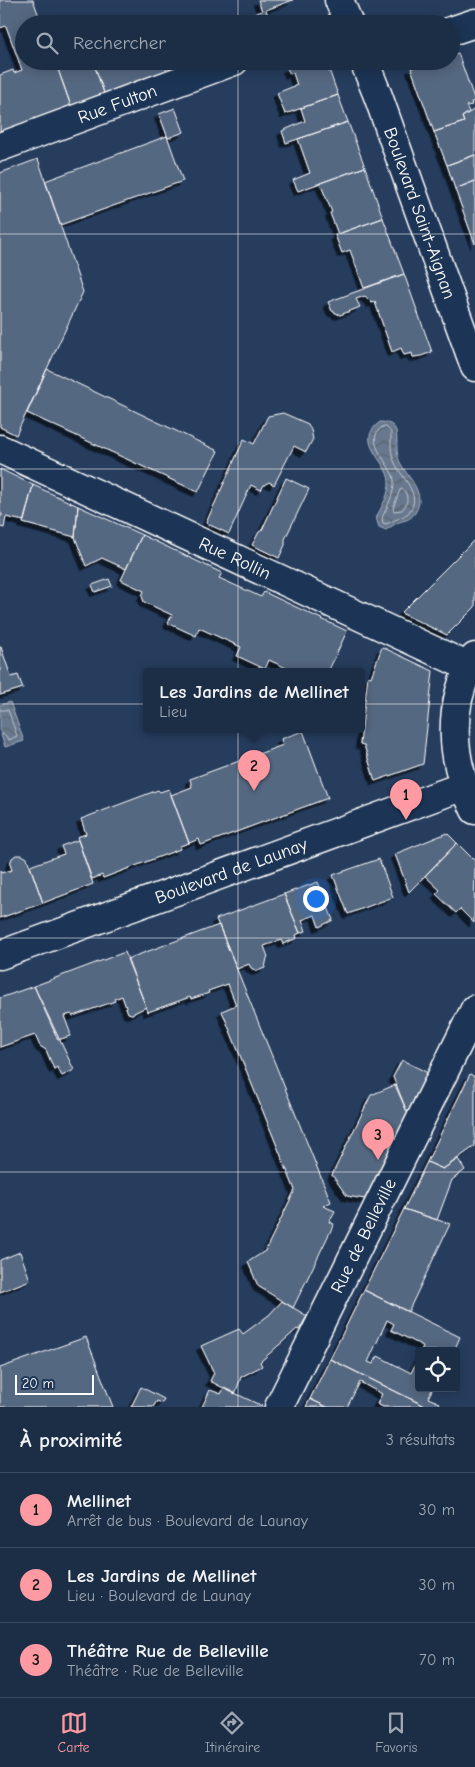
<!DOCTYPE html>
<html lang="fr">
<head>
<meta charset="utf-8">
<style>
  body { margin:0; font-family:"Comic Neue",sans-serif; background:#293a51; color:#f1f3f6 }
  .controls { position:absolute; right:15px; bottom:15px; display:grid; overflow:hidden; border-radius:5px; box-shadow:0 2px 12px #0003 }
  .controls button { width:45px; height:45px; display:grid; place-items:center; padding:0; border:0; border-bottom:1px solid #3a4a5f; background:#1c2e46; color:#f1f3f6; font:25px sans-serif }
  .scale { position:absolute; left:15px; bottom:12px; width:79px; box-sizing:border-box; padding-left:5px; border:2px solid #fff; border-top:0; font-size:14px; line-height:18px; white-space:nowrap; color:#fff; -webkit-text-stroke:4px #1d3557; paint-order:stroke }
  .you { position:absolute; left:315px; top:898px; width:18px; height:18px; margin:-12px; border:4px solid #fff; border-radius:50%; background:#1a73e8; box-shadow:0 0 0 8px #1a73e833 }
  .badge { display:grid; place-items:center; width:32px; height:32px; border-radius:50%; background:#ff9aa2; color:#111; font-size:16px; font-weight:700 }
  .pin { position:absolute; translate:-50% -41px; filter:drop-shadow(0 1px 2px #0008) }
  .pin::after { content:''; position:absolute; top:26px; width:18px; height:15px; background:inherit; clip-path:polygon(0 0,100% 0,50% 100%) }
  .popup { position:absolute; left:143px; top:668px; width:222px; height:65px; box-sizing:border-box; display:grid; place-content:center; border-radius:5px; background:#1c2e46; filter:drop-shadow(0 1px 4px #0005); font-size:16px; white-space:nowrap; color:#a0a8b3 }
  .popup b { font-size:19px; color:#f1f3f6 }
  .popup::after { content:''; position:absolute; left:50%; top:100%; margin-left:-10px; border:10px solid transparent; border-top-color:#1c2e46 }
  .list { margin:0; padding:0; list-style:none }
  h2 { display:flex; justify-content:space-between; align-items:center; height:65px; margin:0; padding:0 20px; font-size:21px }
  h2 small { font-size:16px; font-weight:400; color:#a0a8b3 }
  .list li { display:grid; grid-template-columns:32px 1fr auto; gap:15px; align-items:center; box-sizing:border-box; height:75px; padding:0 20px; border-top:1px solid #3a4a5f }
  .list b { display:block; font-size:19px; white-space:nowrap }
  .list p { margin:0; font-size:16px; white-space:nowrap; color:#a0a8b3 }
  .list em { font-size:16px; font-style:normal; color:#a0a8b3 }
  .icon { flex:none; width:28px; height:28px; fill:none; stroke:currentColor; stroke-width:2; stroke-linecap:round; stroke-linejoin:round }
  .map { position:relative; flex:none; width:475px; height:1407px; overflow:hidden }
  .search { position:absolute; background:#1c2e46; box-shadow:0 2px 12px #0003; left:15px; right:15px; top:15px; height:55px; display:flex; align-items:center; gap:12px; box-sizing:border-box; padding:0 18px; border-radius:28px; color:#a0a8b3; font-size:19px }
  .sheet { height:290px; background:#1c2e46 }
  nav { display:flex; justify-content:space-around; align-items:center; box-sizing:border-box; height:70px; border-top:1px solid #3a4a5f; background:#1c2e46; font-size:14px; color:#a0a8b3 }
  nav a { display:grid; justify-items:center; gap:2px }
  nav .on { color:#ff9aa2 }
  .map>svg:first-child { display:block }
</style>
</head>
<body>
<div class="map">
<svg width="475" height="1407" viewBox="0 0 475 1407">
  <defs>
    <pattern id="water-waves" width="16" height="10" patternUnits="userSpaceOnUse" patternTransform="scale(1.25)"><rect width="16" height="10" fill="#67788e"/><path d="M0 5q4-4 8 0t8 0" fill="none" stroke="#5a626d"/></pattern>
    <filter id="shadow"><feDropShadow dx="-4.5" dy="4.5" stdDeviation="0" flood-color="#0009"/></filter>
  </defs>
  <rect width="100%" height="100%" fill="#263d5e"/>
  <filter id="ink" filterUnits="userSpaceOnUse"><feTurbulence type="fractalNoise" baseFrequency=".02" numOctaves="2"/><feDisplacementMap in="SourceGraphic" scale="10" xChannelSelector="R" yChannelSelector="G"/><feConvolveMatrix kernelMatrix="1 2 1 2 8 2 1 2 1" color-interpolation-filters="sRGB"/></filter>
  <g filter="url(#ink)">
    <path fill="url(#water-waves)" stroke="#a4aebb" d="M380,422C387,422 394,424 396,431C398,439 396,449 398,457C403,475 429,491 415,513C410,520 406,520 399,522C394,524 390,528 386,530L379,527L376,518C381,507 390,494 389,481C387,460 353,442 380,422Z
      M10,702L24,741L5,747L0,732V705Z"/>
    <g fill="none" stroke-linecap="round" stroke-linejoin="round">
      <path stroke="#c2c9d2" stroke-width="1" d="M382,427H386L391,432C391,442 390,453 395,463C401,477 423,495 409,512C405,517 392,521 386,524L383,523L382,518C387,506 395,494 394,480C392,464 362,442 382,427Z
        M403,489C409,495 408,505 402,510L394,511L393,508L400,490Z
        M0,710H8L17,736L9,740L5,735L0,734"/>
    </g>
    <path fill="#556781" stroke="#fff" filter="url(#shadow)" d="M0,0H33L42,24H24V61H55L71,106L0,132V75L13,70L14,73L22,70L6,26L0,28Z
      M258,0H293L266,10L271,24H226L262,11Z
      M458,53L475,101L471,102L472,105L466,106L469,112L462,117L464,122L434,132L411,68L432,61H451V55Z
      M55,61H93L104,93L71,106Z
      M112,61H176L177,66L104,93L95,67Z
      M305,61H326L338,95L285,114L277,93L297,85L293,73L290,74L287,68Z
      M338,95L348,122L286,143L282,131L305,121L301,108Z
      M175,108L184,132L168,138L159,114Z
      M475,109V155L447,165L434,132L464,122L462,117Z
      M348,122L365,167L298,191L293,180L310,173L298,139Z
      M167,136L183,181L60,225L45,181Z
      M475,155V181L455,189L447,165Z
      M38,159L83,292L16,435L0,427V173Z
      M365,167L383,218L338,234L330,213L332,212L320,183Z
      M475,181V244L455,189Z
      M383,218L404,274L364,288L350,250L342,253L335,235Z
      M404,274L432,352L421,356L413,357L412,353L404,355L401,348L392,352L375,302L372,303L365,296L356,299L360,307L340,315L332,311L328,302Z
      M47,369L218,451L198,492L27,413Z
      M283,413L308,424L311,430L313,439L306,452L294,446L274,485L269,482L264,485L261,490L251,485L229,534L206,523L244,439L254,444L268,416Z
      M0,469L33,485L24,521L6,517L4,528L0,527V516H2V514L0,513Z
      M286,478L309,489L285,539V545L279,558L252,545L259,532L262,530Z
      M33,485L78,506L75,537L23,523Z
      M78,506L142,535L126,569L102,558L86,566L75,537Z
      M142,535L222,573L219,578L261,597L264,592L347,631L328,672H295L269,660L265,669L237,656L241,647L199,628L196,636L168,623L172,615L144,602L142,596L144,591L121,580Z
      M475,539V607L447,635L401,613Z
      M109,579L112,586L95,592L92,585Z
      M0,647H1L11,677L18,675L23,688L0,695Z
      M382,647L433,671L423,764L375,781L364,745L360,744L368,676L371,677Z
      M303,731L328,798L201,845L199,839L189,843L171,795L192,787L190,779L283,745L281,739Z
      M169,789L189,843L180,846V849L103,878L102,875L92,879L77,837L86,834L81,819L158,790L160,792Z
      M447,833L457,843L409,892L395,854Z
      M78,840L93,884L43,903L30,866L64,854L61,846Z
      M457,843L475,861L474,923L460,909L456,913L436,894L440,890L425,876Z
      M16,855H22L27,858L43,903L0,918V870L1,873L12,870L10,864L12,858Z
      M379,859L393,897L348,914L333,875Z
      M318,882L333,920L319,927L315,915L302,920L306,931L300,933L284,894Z
      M284,894L300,933L296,935L297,938L283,944L281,940L264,946L268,957L267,958L265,968L257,971L251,968L249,964L237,969L216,919Z
      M219,925L331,1202L323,1206L335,1211L329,1222L334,1224L293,1308L258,1286L248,1262L265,1251L295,1190L222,1011L236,1005L228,984L208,991L209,993L191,999L190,997L148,1012L127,959Z
      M125,952L146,1007L132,1014L128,1013L122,996L114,999L115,1001L73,1016L71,1014L64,1016L70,1032V1036L58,1040L34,986Z
      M34,986L74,1070L62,1076L57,1067L54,1069L46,1050L40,1046L35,1035L0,1047V998Z
      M402,1060L428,1073L408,1114L393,1077Z
      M470,1074L475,1077V1146L443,1169L427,1162Z
      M395,1085L408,1114L365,1199L347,1196L332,1175L371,1095Z
      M458,1159L465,1170L452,1180L437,1220L404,1209L427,1162L443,1169Z
      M404,1209L450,1224L408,1312L364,1290Z
      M20,1252L30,1280L0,1292V1260Z
      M364,1290L460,1337L454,1351H421L423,1346L391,1330L394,1324L387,1320L368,1362L373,1364L378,1356L411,1373L419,1356V1388H433L428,1398L440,1403L437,1407H427L330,1359Z
      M282,1301L307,1316L299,1330L297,1329L260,1362L262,1366L241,1377L235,1394L210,1381L214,1373L201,1346L239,1329L243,1334L269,1315Z
      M86,1337L113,1407H0V1368Z
      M330,1359L427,1407H383L377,1404L382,1394L360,1382L347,1407H327L310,1399Z
      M141,1387L164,1399L162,1403L157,1401L153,1407H131Z
      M224,1388L262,1406V1407H202L210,1390L221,1394Z
      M310,1399L327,1407H306Z"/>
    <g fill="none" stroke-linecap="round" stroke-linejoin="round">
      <g stroke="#fff" stroke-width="31">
        <g id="minor">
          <path d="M339,0L349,24"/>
          <path d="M451,31L475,23"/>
          <path id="s1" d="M364,61L378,96L475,367"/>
          <path id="s2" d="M0,147L234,61"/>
          <path id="s3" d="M0,449L469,667"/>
          <path d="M475,657C446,705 450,761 475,810"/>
          <path id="s4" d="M0,955L464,786"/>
          <path id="s5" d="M279,1407L475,1009"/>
        </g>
      </g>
      <use href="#minor" stroke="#1d3557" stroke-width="28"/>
    </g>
  </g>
  <path fill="none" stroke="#fff" stroke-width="1" stroke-opacity="0.55" d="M238,0V24M238,61V1407M0,234H475M0,469H475M0,704H475M0,938H475M0,1172H475"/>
  <g text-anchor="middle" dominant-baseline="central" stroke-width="5" stroke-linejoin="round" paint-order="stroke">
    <g font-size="18" fill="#fff" stroke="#1d3557">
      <text stroke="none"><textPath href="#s2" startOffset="125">Rue Fulton</textPath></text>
      <text stroke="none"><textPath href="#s1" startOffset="162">Boulevard Saint-Aignan</textPath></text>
      <text stroke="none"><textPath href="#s3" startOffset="259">Rue Rollin</textPath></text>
      <text stroke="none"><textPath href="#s4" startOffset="246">Boulevard de Launay</textPath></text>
      <text stroke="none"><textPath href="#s5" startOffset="191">Rue de Belleville</textPath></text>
    </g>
  </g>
</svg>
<div class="controls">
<button><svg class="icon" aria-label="locate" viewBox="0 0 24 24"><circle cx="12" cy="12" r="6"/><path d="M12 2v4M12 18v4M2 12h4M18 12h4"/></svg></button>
</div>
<div class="scale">20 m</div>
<div class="you"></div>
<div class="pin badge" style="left:406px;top:820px">1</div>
<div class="pin badge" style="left:254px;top:791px">2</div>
<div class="popup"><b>Les Jardins de Mellinet</b>Lieu</div>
<div class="pin badge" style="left:378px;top:1160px">3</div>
<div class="search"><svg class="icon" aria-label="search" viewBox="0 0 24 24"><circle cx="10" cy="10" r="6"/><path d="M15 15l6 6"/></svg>Rechercher</div>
</div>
<section class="sheet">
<h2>À proximité<small>3 résultats</small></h2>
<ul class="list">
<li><span class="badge">1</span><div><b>Mellinet</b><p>Arrêt de bus · Boulevard de Launay</p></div><em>30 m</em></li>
<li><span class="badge">2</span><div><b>Les Jardins de Mellinet</b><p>Lieu · Boulevard de Launay</p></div><em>30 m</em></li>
<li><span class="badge">3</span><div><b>Théâtre Rue de Belleville</b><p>Théâtre · Rue de Belleville</p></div><em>70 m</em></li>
</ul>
</section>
<nav>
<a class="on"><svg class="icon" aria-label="map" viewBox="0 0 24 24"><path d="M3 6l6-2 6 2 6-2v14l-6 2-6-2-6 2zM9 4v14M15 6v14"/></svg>Carte</a>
<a><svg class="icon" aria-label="directions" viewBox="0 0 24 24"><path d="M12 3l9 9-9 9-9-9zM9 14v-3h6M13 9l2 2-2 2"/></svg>Itinéraire</a>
<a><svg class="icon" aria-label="saved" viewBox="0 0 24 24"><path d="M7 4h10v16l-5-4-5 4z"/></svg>Favoris</a>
</nav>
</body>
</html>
